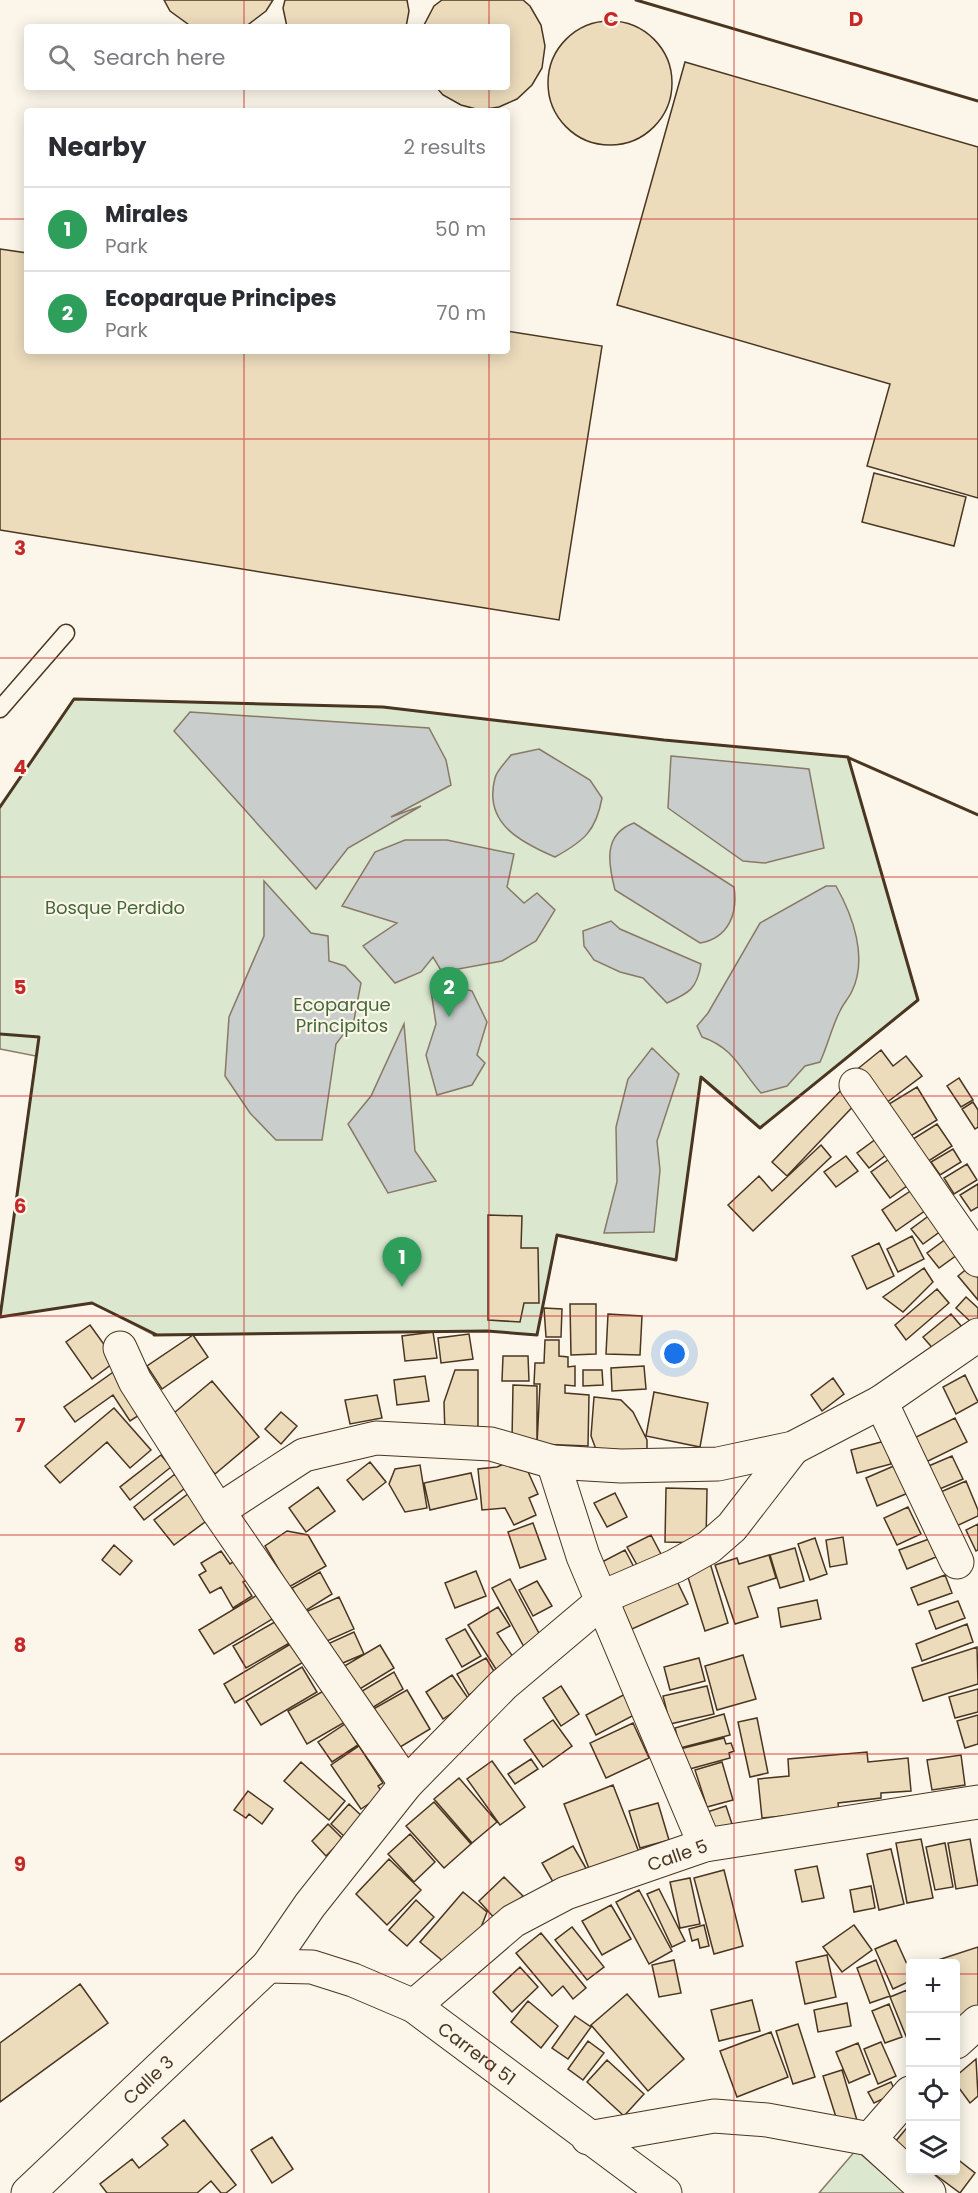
<!DOCTYPE html>
<html lang="en">
<head>
<meta charset="utf-8">
<style>
  body { margin:0; font-family:Poppins,sans-serif; background:#f7f7f7; color:#2b2b33 }
  .controls { position:absolute; right:18px; bottom:18px; display:grid; overflow:hidden; border-radius:6px; box-shadow:0 3px 15px #0003 }
  .controls button { width:54px; height:54px; display:grid; place-items:center; padding:0; border:0; border-bottom:2px solid #e1e1e2; background:#fff; color:#2b2b33; font:30px sans-serif }
  .you { position:absolute; left:675px; top:1354px; width:21px; height:21px; margin:-15px; border:4px solid #fff; border-radius:50%; background:#1a73e8; box-shadow:0 0 0 9px #1a73e833 }
  .badge { display:grid; place-items:center; width:39px; height:39px; border-radius:50%; background:#7c3aed; color:#fff; font-size:20px; font-weight:700 }
  .pin { position:absolute; translate:-50% -50px; filter:drop-shadow(0 2px 3px #0008) }
  .pin::after { content:''; position:absolute; top:32px; width:21px; height:18px; background:inherit; clip-path:polygon(0 0,100% 0,50% 100%) }
  .list { margin:0; padding:0; list-style:none }
  h2 { display:flex; justify-content:space-between; align-items:center; height:78px; margin:0; padding:0 24px; font-size:26px }
  h2 small { font-size:20px; font-weight:400; color:#7c7c81 }
  .list li { display:grid; grid-template-columns:39px 1fr auto; gap:18px; align-items:center; box-sizing:border-box; height:84px; padding:0 24px; border-top:2px solid #e1e1e2 }
  .list b { display:block; font-size:22px; white-space:nowrap }
  .list p { margin:0; font-size:20px; white-space:nowrap; color:#7c7c81 }
  .list em { font-size:20px; font-style:normal; color:#7c7c81 }
  .icon { flex:none; width:33px; height:33px; fill:none; stroke:currentColor; stroke-width:2; stroke-linecap:round; stroke-linejoin:round }
  .map { position:relative; flex:none; width:978px; height:2193px; overflow:hidden }
  .search { position:absolute; background:#fff; box-shadow:0 3px 15px #0003; left:24px; top:24px; width:486px; height:66px; display:flex; align-items:center; gap:15px; box-sizing:border-box; padding:0 21px; border-radius:6px; color:#7c7c81; font-size:22px }
  .panel { position:absolute; background:#fff; box-shadow:0 3px 15px #0003; left:24px; top:108px; width:486px; height:246px; border-radius:6px }
  .map>svg:first-child { display:block }
</style>
</head>
<body>
<div class="map">
<svg width="978" height="2193" viewBox="0 0 978 2193">
  <rect width="100%" height="100%" fill="#fbf6e9"/>
  <path fill="#dce7d0" stroke="#887966" stroke-width="1.5" d="M74,699L383,707L664,740L848,757L918,1000L760,1128L701,1077L676,1260L557,1236L537,1335L487,1331L154,1335L92,1303L0,1317L36,1056L0,1049V807Z
    M856,2150L905,2193H819Z"/>
  <path fill="#c9cecd" stroke="#887966" stroke-width="1.5" d="M190,712L429,728L446,760L451,785L391,817L421,806L348,848L316,889L174,731Z
    M539,749L590,780L602,798C596,831 584,841 555,857C520,842 483,823 495,778C497,770 506,762 511,755Z
    M671,756L809,769L824,848L765,863L743,861L668,808Z
    M634,823L734,887C738,913 729,938 700,943L615,890C608,863 603,834 634,823Z
    M405,840H447L514,854L507,887L524,903L537,893L555,910L536,941L502,961L442,972L433,957L421,972L395,983L363,946L397,923L342,906L375,852Z
    M264,881L311,933L328,936L329,961L345,966L361,983L354,1020L336,1044L322,1140H276L250,1113L225,1076L229,1017L264,936Z
    M826,886H836C853,916 868,958 852,991C849,998 843,1004 840,1011C832,1026 828,1045 820,1062L805,1066L787,1086L761,1093C740,1069 734,1048 702,1037L697,1026L708,1013L760,923Z
    M611,921L620,929L701,964C697,989 689,993 667,1003L643,978L620,972L594,960L584,946L583,931Z
    M452,985L472,991L487,1022L477,1055L485,1063L472,1085L437,1095L426,1055L436,1024L431,991Z
    M404,1024L415,1151L436,1181L388,1193L348,1124L371,1096Z
    M652,1048L679,1074L657,1141L660,1170L654,1232L604,1233L617,1182L616,1127L628,1079Z"/>
  <path fill="#ecdcbc" stroke="#4a3520" stroke-width="1.5" d="M164,0H273L266,11L245,27H192L170,11Z
    M285,0H407L409,11L406,27H287L283,8Z
    M442,0H523L530,6L541,25L545,46L542,68L532,85L517,99L499,107L480,110L461,105L443,95L436,87H507V27H423L434,6Z
    M548 83a62 62 0 1 1 124 0a62 62 0 1 1-124 0Z
    M685,62L978,147V498L867,466L890,384L617,305Z
    M0,249L27,253V351H507V331L602,346L559,620L0,530Z
    M874,473L966,497L954,546L862,522Z
    M881,1050L893,1066L906,1056L922,1076L882,1106L855,1071Z
    M959,1078L973,1100L961,1107L947,1086Z
    M848,1083L862,1097L787,1176L772,1162Z
    M917,1087L937,1120L909,1137L889,1104Z
    M973,1102L978,1110V1127L975,1129L962,1109Z
    M937,1124L952,1146L927,1162L913,1139Z
    M880,1136L891,1151L869,1168L857,1153Z
    M821,1145L831,1157L753,1231L728,1205L759,1176L772,1191Z
    M953,1149L961,1162L940,1175L931,1162Z
    M846,1156L858,1171L836,1187L824,1172Z
    M892,1157L911,1183L890,1198L871,1172Z
    M967,1164L977,1180L954,1194L944,1178Z
    M978,1184V1207L971,1211L960,1195Z
    M915,1188L929,1208L896,1231L882,1210Z
    M934,1212L945,1228L923,1244L911,1229Z
    M488,1215L522,1216L521,1248H538L539,1303H524L520,1322L488,1320Z
    M912,1236L924,1259L898,1272L887,1249Z
    M950,1236L961,1252L939,1268L927,1253Z
    M879,1243L894,1276L867,1289L852,1256Z
    M969,1267L978,1278V1300L958,1276Z
    M924,1268L933,1282L903,1312L883,1297Z
    M937,1289L949,1303L906,1340L895,1325Z
    M966,1297L978,1308V1318L973,1324L956,1308Z
    M570,1304H596V1354L571,1355Z
    M544,1308L562,1309L561,1337H546Z
    M608,1314L642,1316L640,1355L606,1354Z
    M951,1314L962,1327L935,1351L923,1337Z
    M90,1325L116,1361L92,1379L66,1342Z
    M433,1332L437,1358L405,1361L402,1336Z
    M469,1334L473,1359L441,1363L438,1338Z
    M193,1335L208,1357L162,1389L147,1366Z
    M545,1340H559V1356L568,1357V1367L575,1366V1386L565,1385V1393L589,1395L588,1446L537,1444L540,1384H534L535,1363H544Z
    M503,1356H528L529,1381H502Z
    M644,1366L646,1389L612,1391L611,1368Z
    M119,1368L147,1410L130,1421L113,1395L75,1422L64,1407Z
    M455,1370H478V1435H445L444,1402Z
    M583,1370H602L603,1385L583,1386Z
    M965,1375L978,1402L956,1414L943,1387Z
    M425,1376L429,1401L397,1405L394,1380Z
    M833,1378L844,1394L822,1411L811,1395Z
    M212,1381L259,1437L215,1474L168,1418Z
    M513,1385L537,1386V1440H512Z
    M654,1392L708,1403L700,1447L646,1436Z
    M377,1395L382,1418L350,1424L345,1400Z
    M594,1397L621,1400L633,1412L647,1440V1458L600,1460L591,1436Z
    M114,1408L151,1450L130,1468L107,1442L60,1483L45,1466Z
    M281,1412L297,1426L281,1444L265,1429Z
    M955,1418L967,1442L920,1465L908,1441Z
    M885,1441L891,1464L857,1473L851,1450Z
    M161,1455L171,1467L130,1500L120,1487Z
    M952,1456L963,1479L935,1491L924,1468Z
    M513,1460L525,1465L538,1494L529,1498L536,1515L514,1525L505,1508L482,1510L478,1469L497,1467Z
    M370,1462L386,1482L363,1500L347,1480Z
    M420,1465L427,1508L405,1512L389,1484L395,1469Z
    M896,1465L908,1493L877,1506L866,1478Z
    M471,1473L477,1499L430,1510L424,1483Z
    M175,1474L185,1488L144,1520L134,1507Z
    M966,1481L978,1510V1516L950,1529L936,1494Z
    M318,1487L335,1511L306,1532L289,1508Z
    M666,1488L707,1489L706,1543L665,1542Z
    M193,1490L213,1516L174,1545L154,1520Z
    M615,1493L627,1517L607,1527L594,1503Z
    M908,1507L921,1534L897,1545L884,1518Z
    M533,1523L546,1559L520,1568L508,1532Z
    M978,1524V1550L976,1551L966,1530Z
    M287,1531L308,1535L326,1566L289,1587L265,1546Z
    M651,1535L664,1560L641,1572L627,1547Z
    M843,1537L847,1564L830,1567L826,1540Z
    M815,1538L827,1574L810,1580L798,1544Z
    M929,1539L936,1557L907,1569L899,1550Z
    M114,1545L132,1561L120,1575L102,1560Z
    M795,1548L804,1581L780,1588L770,1555Z
    M625,1550L637,1573L613,1585L600,1563Z
    M221,1551L230,1564L241,1557L253,1576L243,1582L252,1596L233,1608L221,1587L210,1593L199,1575L206,1571L201,1563Z
    M769,1555L776,1578L748,1587L758,1617L735,1624L715,1565L737,1558L739,1564Z
    M710,1563L728,1623L705,1631L686,1571Z
    M476,1571L486,1596L455,1608L445,1583Z
    M320,1572L332,1594L305,1611L292,1588Z
    M945,1575L952,1593L918,1605L911,1588Z
    M675,1577L688,1604L632,1629L620,1602Z
    M510,1579L541,1637L524,1647L492,1588Z
    M537,1581L552,1606L533,1616L519,1590Z
    M264,1591L279,1615L214,1654L199,1630Z
    M339,1597L354,1629L318,1645L303,1613Z
    M817,1600L821,1619L781,1627L778,1608Z
    M958,1601L965,1618L936,1629L929,1611Z
    M498,1607L510,1626L497,1633L517,1663L499,1674L468,1625Z
    M280,1619L293,1641L246,1668L233,1646Z
    M967,1624L973,1642L922,1661L916,1644Z
    M465,1629L481,1656L462,1667L446,1639Z
    M354,1632L364,1654L331,1668L321,1647Z
    M294,1642L305,1661L235,1703L224,1684Z
    M380,1645L394,1668L350,1695L336,1671Z
    M977,1647L978,1684L923,1701L912,1668Z
    M743,1655L756,1699L717,1710L705,1666Z
    M486,1658L498,1678L469,1695L457,1674Z
    M699,1658L705,1681L670,1690L664,1667Z
    M302,1667L317,1692L261,1725L246,1701Z
    M394,1672L403,1689L367,1711L357,1694Z
    M452,1675L470,1701L443,1719L426,1692Z
    M561,1686L579,1714L561,1726L543,1698Z
    M707,1686L714,1714L670,1724L663,1696Z
    M327,1689L345,1722L307,1744L288,1711Z
    M978,1689V1712L955,1718L949,1697Z
    M407,1690L430,1729L392,1752L368,1712Z
    M627,1693L638,1713L596,1735L586,1715Z
    M724,1714L730,1735L680,1748L675,1728Z
    M978,1715V1744L965,1748L957,1721Z
    M757,1718L768,1773L750,1777L738,1722Z
    M553,1720L572,1746L543,1767L524,1740Z
    M633,1723L649,1758L606,1778L590,1743Z
    M345,1724L358,1745L332,1762L318,1742Z
    M724,1738L726,1744L731,1743L734,1751L729,1753L730,1758L686,1770L680,1749Z
    M359,1746L383,1783L378,1786L383,1794L361,1809L331,1765Z
    M867,1752L868,1762L908,1758L911,1791L881,1793V1798L838,1803L839,1811L762,1818L758,1779L789,1776L788,1759Z
    M961,1755L965,1785L932,1790L927,1760Z
    M531,1759L538,1769L515,1784L508,1774Z
    M492,1761L525,1807L500,1825L467,1779Z
    M301,1762L345,1801L329,1820L284,1781Z
    M722,1762L733,1800L707,1807L695,1770Z
    M459,1778L497,1822L472,1843L434,1799Z
    M613,1785L642,1860L593,1879L564,1804Z
    M248,1791L273,1809L262,1824L249,1814L246,1818L234,1810Z
    M434,1802L471,1844L444,1868L406,1826Z
    M658,1803L669,1840L640,1848L629,1811Z
    M349,1804L365,1819L347,1839L331,1824Z
    M726,1806L734,1830L713,1838L704,1813Z
    M328,1824L343,1839L326,1856L312,1841Z
    M410,1834L435,1862L414,1882L388,1854Z
    M921,1839L933,1898L907,1903L896,1843Z
    M970,1839L978,1885L956,1889L948,1843Z
    M945,1843L953,1887L935,1890L926,1847Z
    M573,1846L587,1870L556,1887L542,1863Z
    M891,1849L904,1904L879,1910L867,1854Z
    M389,1859L421,1890L387,1925L356,1894Z
    M817,1866L824,1898L802,1902L795,1870Z
    M724,1870L743,1946L714,1954L694,1878Z
    M504,1877L523,1896L497,1921L479,1901Z
    M690,1878L700,1924L680,1928L670,1882Z
    M871,1886L875,1908L854,1912L850,1890Z
    M659,1889L685,1941L672,1947L647,1894Z
    M639,1890L672,1951L649,1964L616,1902Z
    M463,1892L487,1912L480,1930L450,1967L420,1942Z
    M416,1900L434,1917L407,1946L389,1930Z
    M611,1905L631,1939L602,1955L582,1921Z
    M704,1925L709,1946L700,1948L698,1939L692,1941L689,1929Z
    M854,1925L872,1950L842,1972L823,1947Z
    M572,1927L604,1967L587,1980L555,1940Z
    M541,1933L586,1988L573,1999L563,1986L552,1996L516,1953Z
    M896,1940L910,1971V1981L893,1989L875,1949Z
    M978,1947V2010L956,2018V1964H936L935,1961Z
    M827,1955L836,1997L805,2004L796,1962Z
    M674,1960L681,1993L659,1997L652,1965Z
    M876,1960L890,1996L870,2003L857,1968Z
    M520,1967L538,1987L512,2012L493,1992Z
    M80,1984L108,2023L0,2102V2043Z
    M907,1990L910,1999V2046L890,1997Z
    M627,1994L684,2059L648,2091L591,2025Z
    M752,2000L760,2031L719,2041L711,2010Z
    M528,2001L558,2026L541,2048L511,2022Z
    M847,2003L851,2026L818,2032L814,2010Z
    M889,2004L902,2037L885,2043L872,2011Z
    M575,2016L591,2027L568,2059L552,2048Z
    M798,2024L815,2077L793,2084L776,2031Z
    M771,2032L788,2077L737,2097L720,2051Z
    M588,2041L604,2053L583,2080L568,2069Z
    M881,2042L896,2076L878,2084L864,2049Z
    M858,2043L870,2074L849,2083L836,2052Z
    M976,2059L978,2096L970,2103L956,2084V2076Z
    M607,2060L644,2094L624,2116L587,2082Z
    M842,2070L859,2127L841,2133L823,2076Z
    M891,2082L896,2093L874,2103L868,2092Z
    M184,2120L236,2185L226,2193H221L211,2181L197,2193H107L100,2184L132,2159L139,2168L168,2145L162,2138Z
    M910,2124V2156L895,2142Z
    M272,2137L293,2169L272,2183L251,2150Z
    M956,2158L975,2173L960,2193L929,2170H956Z"/>
  <g fill="none" stroke-linecap="round" stroke-linejoin="round">
    <g stroke="#4a3520" stroke-width="19">
      <path id="service" d="M0,709L66,633"/>
    </g>
    <g stroke="#4a3520" stroke-width="35">
      <g id="minor">
        <path d="M856,1085L978,1260"/>
        <path d="M120,1348L135,1381L218,1511L406,1784"/>
        <path d="M881,1402L957,1562"/>
        <path d="M553,1462L583,1556L705,1845"/>
        <path d="M218,1511L304,1455L376,1438L491,1444L553,1462L621,1466L718,1464L793,1448L881,1402L978,1335"/>
        <path id="s1" d="M268,1966L312,1967L353,1980L414,2006L665,2193"/>
        <path id="s2" d="M414,2006L513,1921L566,1893L705,1845L978,1802"/>
        <path d="M956,2042L978,2022"/>
        <path d="M588,2138L714,2116L767,2120L870,2139L929,2193"/>
        <path d="M870,2139L910,2093"/>
        <path id="s3" d="M28,2193L268,1966L310,1905L406,1784L503,1685L612,1593L675,1566L709,1547L732,1527L793,1448"/>
      </g>
    </g>
    <use href="#service" stroke="#fbf6e9" stroke-width="16"/>
    <use href="#minor" stroke="#fbf6e9" stroke-width="33"/>
    <path stroke="#4a3520" stroke-width="3" d="M636,0L978,101
      M847,757L978,815
      M0,807L74,699L383,707L664,740L848,757L918,1000L760,1128L701,1077L676,1260L557,1235L537,1335L487,1331L154,1335
      M0,1034L39,1037L0,1317
      M0,1317L92,1303L157,1335"/>
  </g>
  <path fill="none" stroke="#c62828" stroke-width="1.5" stroke-opacity="0.55" d="M244,0V27M489,0V27M734,0V2193M244,87V111M489,87V111M0,219H27M507,219H978M244,351V2193M489,351V2193M0,439H978M0,658H978M0,877H978M0,1096H978M0,1316H978M0,1535H978M0,1754H978M0,1974H910M956,1974H978"/>
  <g text-anchor="middle" dominant-baseline="central" stroke-width="4.5" stroke-linejoin="round" paint-order="stroke">
    <g font-size="18" fill="#436837" stroke="#fbf6e9">
      <text x="115" y="907">Bosque Perdido</text>
      <text x="342" y="1004">Ecoparque<tspan x="342" dy="21">Principitos</tspan></text>
    </g>
    <g font-size="18" fill="#4a3520" stroke="#fbf6e9">
      <text stroke="none"><textPath href="#s2" startOffset="308">Calle 5</textPath></text>
      <text stroke="none"><textPath href="#s1" startOffset="232">Carrera 51</textPath></text>
      <text stroke="none"><textPath href="#s3" startOffset="165">Calle 3</textPath></text>
    </g>
  </g>
  <g font-size="20" text-anchor="middle" font-weight="bold" fill="#c62828" stroke="#fbf6e9" stroke-width="4.5" stroke-linejoin="round" paint-order="stroke">
    <text x="611" y="26">C</text>
    <text x="856" y="26">D</text>
    <text x="20" y="555">3</text>
    <text x="20" y="774">4</text>
    <text x="20" y="994">5</text>
    <text x="20" y="1213">6</text>
    <text x="20" y="1432">7</text>
    <text x="20" y="1652">8</text>
    <text x="20" y="1871">9</text>
  </g>
</svg>
<div class="controls">
<button>+</button>
<button>−</button>
<button><svg class="icon" aria-label="locate" viewBox="0 0 24 24"><circle cx="12" cy="12" r="6"/><path d="M12 2v4M12 18v4M2 12h4M18 12h4"/></svg></button>
<button><svg class="icon" aria-label="layers" viewBox="0 0 24 24"><path d="M12 4l9 5-9 5-9-5zM3 14l9 5 9-5"/></svg></button>
</div>
<div class="you"></div>
<div class="pin badge" style="left:402px;top:1287px;background:#2e9e5b">1</div>
<div class="pin badge" style="left:449px;top:1017px;background:#2e9e5b">2</div>
<div class="search"><svg class="icon" aria-label="search" viewBox="0 0 24 24"><circle cx="10" cy="10" r="6"/><path d="M15 15l6 6"/></svg>Search here</div>
<section class="panel">
<h2>Nearby<small>2 results</small></h2>
<ul class="list">
<li><span class="badge" style="background:#2e9e5b">1</span><div><b>Mirales</b><p>Park</p></div><em>50 m</em></li>
<li><span class="badge" style="background:#2e9e5b">2</span><div><b>Ecoparque Principes</b><p>Park</p></div><em>70 m</em></li>
</ul>
</section>
</div>
</body>
</html>
